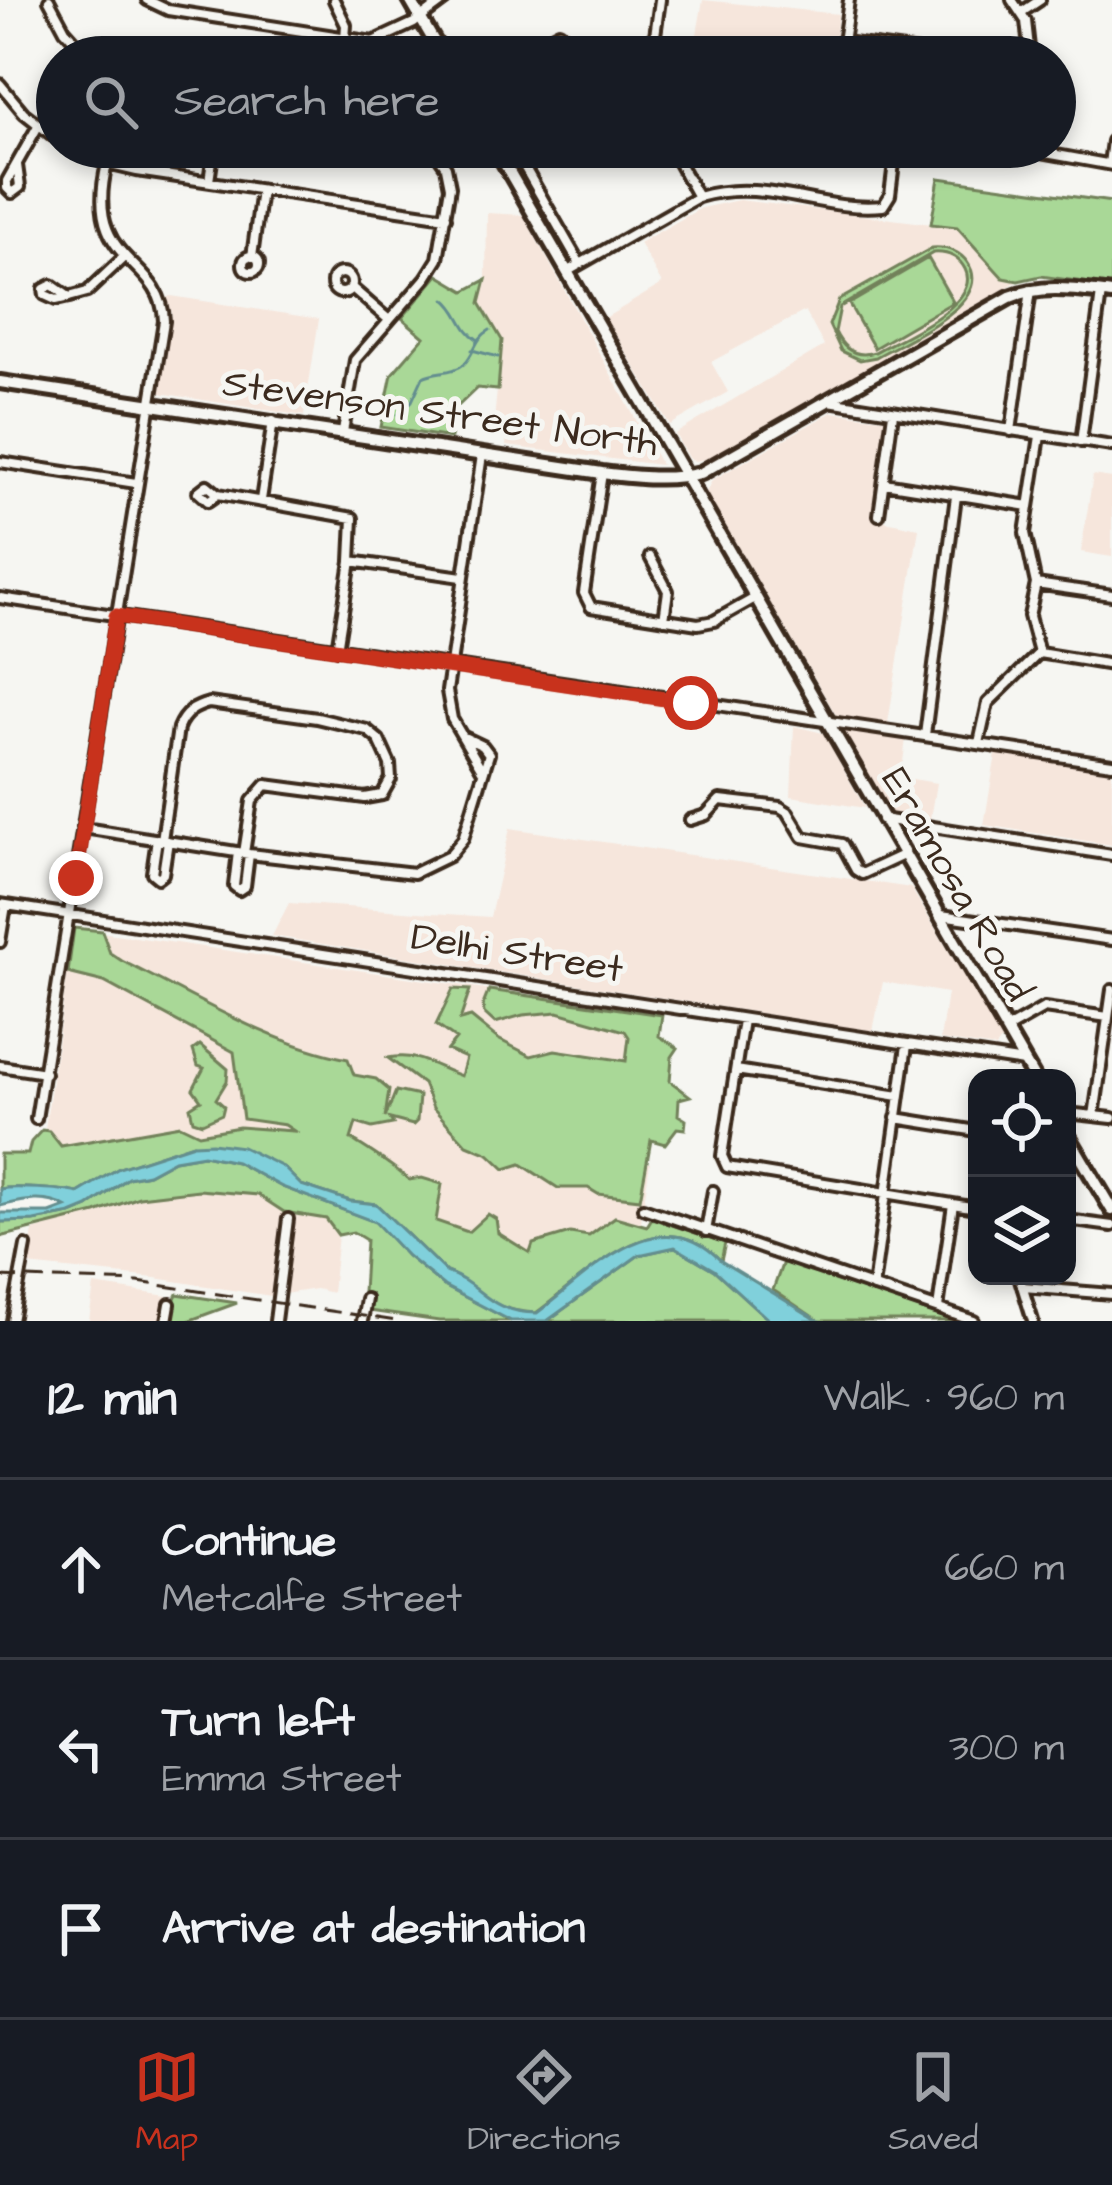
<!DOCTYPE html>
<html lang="en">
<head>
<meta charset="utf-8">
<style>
  body { margin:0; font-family:"Architects Daughter",sans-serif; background:#20242c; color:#f1f3f6 }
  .controls { position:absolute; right:36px; bottom:36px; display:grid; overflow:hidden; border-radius:24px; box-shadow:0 6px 18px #0003 }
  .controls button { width:108px; height:108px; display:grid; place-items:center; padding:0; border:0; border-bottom:3px solid #363941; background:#171b24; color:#f1f3f6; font:60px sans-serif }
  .stop { position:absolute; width:36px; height:36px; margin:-27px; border:9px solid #c8321e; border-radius:50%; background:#fff }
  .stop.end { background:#c8321e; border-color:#fff; box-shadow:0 3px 12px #0008 }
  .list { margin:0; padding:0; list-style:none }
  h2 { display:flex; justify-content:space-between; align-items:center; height:156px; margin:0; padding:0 48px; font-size:51px }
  h2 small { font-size:39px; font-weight:400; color:#9ea1a6 }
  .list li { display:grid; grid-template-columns:78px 1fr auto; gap:36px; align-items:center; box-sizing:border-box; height:180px; padding:0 48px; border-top:3px solid #363941 }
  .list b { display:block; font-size:45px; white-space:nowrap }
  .list p { margin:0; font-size:39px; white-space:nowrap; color:#9ea1a6 }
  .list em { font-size:39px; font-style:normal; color:#9ea1a6 }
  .icon { flex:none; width:66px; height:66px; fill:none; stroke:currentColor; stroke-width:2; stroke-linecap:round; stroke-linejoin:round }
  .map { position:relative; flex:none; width:1112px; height:1321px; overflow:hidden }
  .search { position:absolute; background:#171b24; box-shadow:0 6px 18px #0003; left:36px; right:36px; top:36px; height:132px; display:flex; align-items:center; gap:30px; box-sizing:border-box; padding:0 42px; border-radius:66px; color:#9ea1a6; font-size:45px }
  .sheet { height:696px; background:#171b24 }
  nav { display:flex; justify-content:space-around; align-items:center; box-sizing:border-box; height:168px; border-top:3px solid #363941; background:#171b24; font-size:33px; color:#9ea1a6 }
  nav a { display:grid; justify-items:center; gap:6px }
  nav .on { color:#c8321e }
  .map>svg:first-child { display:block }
</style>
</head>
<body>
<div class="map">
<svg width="1112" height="1321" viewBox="0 0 1112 1321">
  <rect width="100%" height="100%" fill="#f6f6f2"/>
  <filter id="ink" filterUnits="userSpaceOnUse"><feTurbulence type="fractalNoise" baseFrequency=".00833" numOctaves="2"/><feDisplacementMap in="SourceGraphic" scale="24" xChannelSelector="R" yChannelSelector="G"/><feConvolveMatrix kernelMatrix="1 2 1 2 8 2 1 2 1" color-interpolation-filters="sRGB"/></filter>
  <g filter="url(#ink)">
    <path fill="#f6e6dc" d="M703,0L838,14L833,57H693Z
      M739,200L956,227L1003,278L1018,281L750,436L706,459L695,461L688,458L675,434L824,346L805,311L711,362L728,392L670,425L605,318L662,284L639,243L701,208Z
      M487,213L523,215L661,465L506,446L508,424L494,420L502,340L479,301L486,280Z
      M171,296L319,319L304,416L160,393L172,313L167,298Z
      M832,412L898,420L885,521L919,528L888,723L836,715L706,493L712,480Z
      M1093,475L1112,478V557L1081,552Z
      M794,726L823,733L865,808L791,796Z
      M849,730L906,739L901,777L936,783L930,819L889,813L843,733Z
      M996,754L1112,772V845L984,825Z
      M510,828L911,888L1002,1040L996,1048L940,1040L947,993L883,982L873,1031L272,936L289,903L490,917Z
      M74,928L662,1015L642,1162L650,1163L638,1241L565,1284L304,1179L37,1184Z
      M199,1190L258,1195L284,1212L326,1219L338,1235L332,1293L316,1289L271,1296L155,1278L28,1265L33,1231L139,1197Z
      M94,1285L167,1296L170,1304L164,1321H89Z"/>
    <path fill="#a9d897" stroke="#72815a" stroke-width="3" fill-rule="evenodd" d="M939,178L1112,202V286L1041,276L1018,281L1003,278L957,227L931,224Z
      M932,248C946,247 958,250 967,262C997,303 903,341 876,357L860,360L841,351L829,325L839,300ZM933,253C946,252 958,256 965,269C983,304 899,338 875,352C856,358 843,349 835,332L840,307Z
      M928,258L953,302L874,348L849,304Z
      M438,275L465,291L486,280L480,303L502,340L498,390L477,388L455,409L451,438L381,427L392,374L424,337L402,318Z
      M74,928L102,931L110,953L122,961C194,996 269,1044 348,1059L354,1075L376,1079L389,1090L385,1118L396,1091L419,1096L417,1121L413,1125L390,1119L393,1124L372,1128L356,1123L351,1139C371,1152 390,1163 409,1180L422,1178L442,1184L436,1221L468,1232L488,1214L496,1219L498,1233L530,1253L533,1244L570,1233L589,1236L615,1217L647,1226L652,1218L725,1243L721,1261C657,1194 588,1276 536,1313C512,1312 490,1305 471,1289C461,1281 458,1276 446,1272L376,1204L350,1201L301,1185L283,1167L193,1144L119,1168L78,1193C64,1189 12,1186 0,1189V1154H28L31,1142L42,1130L49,1131L61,1146L180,1125L199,1134L239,1127L294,1131L285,1125L243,1119L234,1052L104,982L68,973Z
      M453,989L470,990L460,1020L471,1017L498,1039L531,1056L555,1050L626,1061L629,1037L625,1031L558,1012L523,1015L495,1023L484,1013L483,1005L489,990L662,1015L659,1036L678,1048L672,1057L670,1081L690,1096L679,1099L678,1115L686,1120L685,1129L677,1128L665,1144L651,1140L640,1199L598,1194L588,1188H558L521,1164L505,1169L489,1154L467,1145L433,1108L423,1084L388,1058C418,1052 434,1067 461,1076L466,1058L447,1050L456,1039L436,1025Z
      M200,1045L228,1069L227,1081L216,1099L224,1106L222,1114L202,1123L193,1120L190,1107L201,1100L193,1089L204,1068L198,1066L193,1050Z
      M203,1155L236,1162L282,1187L376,1222L407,1256L444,1286L511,1321H439L362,1310L366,1240L353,1232L338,1235L326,1219L284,1212L258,1195L199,1190L139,1197L96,1213L0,1237V1222L34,1221L71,1214L88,1207L128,1178L148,1174L174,1160Z
      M675,1247L714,1270L770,1321H547L639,1255Z
      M783,1262L955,1321H819L773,1290Z
      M177,1294L237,1303L188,1321H164Z"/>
    <path fill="#80d0db" stroke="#648e8f" stroke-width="3" d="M212,1143L242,1147L283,1167L301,1185L350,1201L376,1204L446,1272C484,1285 485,1312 537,1313C588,1276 657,1194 721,1261L819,1321H770L714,1270L675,1247L639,1255L547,1321H511L444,1286L407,1256L375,1222L282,1187L236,1162L203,1155L174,1160L148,1174L128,1178L88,1207L71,1214L34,1221L0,1222V1213H50L66,1207C44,1195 23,1201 0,1206V1189C12,1186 64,1189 78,1193L119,1168L193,1144Z"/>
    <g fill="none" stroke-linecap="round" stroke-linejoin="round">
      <path stroke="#648e8f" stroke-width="3" d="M445,299C460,310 461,329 477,339
        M472,350L498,357
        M398,415L412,401L423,377C436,370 453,374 464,364C476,352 474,339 490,330"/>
      <g stroke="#3b2a1e" stroke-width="16">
        <path id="minor" d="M49,0L65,30L89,57
          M147,0L168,10L373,42L414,23L445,0
          M334,0L346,25L345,39
          M1012,0L1026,21L1030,57
          M1022,12L1040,0
          M537,42L546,57
          M844,42L957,57
          M511,57L559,32L574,43L570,57
          M652,57L660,0
          M841,57L849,0
          M0,84L24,113L57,139
          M69,147L107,164L137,171L446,217
          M513,147L580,264
          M670,147L698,197
          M1013,147L1112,165
          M1109,164L1112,141
          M17,165L20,187L12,193L7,188V181L38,126
          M209,181L214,147
          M243 264a8 8 0 1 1 16 0a8 8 0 1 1-16 0Z
          M252,257L261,190
          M568,271L698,197C767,177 818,212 883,206L890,195L896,147
          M332 283a10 10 0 1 1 20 0a10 10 0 1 1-20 0Z
          M351,287L389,320
          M69,297L56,300L45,295L44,289L52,285L69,297L87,292L123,258
          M829,401L1112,446
          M1011,431L1031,290
          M343,432L355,360L426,278L438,259L450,187L446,167L432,147
          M1081,442L1101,293
          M482,455L447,691L452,719L482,770
          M0,462L136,483
          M602,473L584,593L591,607L698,624L714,621L755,598
          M884,483L1029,506
          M218,494L208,501L198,492L207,485L218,494L353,518L351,561L337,649
          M261,500L273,421
          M879,515L893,413
          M650,557L668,591L664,619
          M351,561L462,577
          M1036,584L1112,595
          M0,598L1112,764
          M1039,653L1029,616L1036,584L1025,533L1040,436
          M1039,653L1112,665
          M925,735L956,496
          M979,743L988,703L1039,653
          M882,819L1112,855
          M690,820L706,815L720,800L780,807L788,812L803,837L842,844L856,870L862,874L903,855
          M84,828L249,854L414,873L449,856L463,839L489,754L483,746L464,737
          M157,839L152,873L158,878L163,874L168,841
          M162,840L178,728C184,713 194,707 209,703L317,718L367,730L379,740L390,764L391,779L382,795L365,798L266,785L252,801L244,853
          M238,852L234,886L239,890L245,886L249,854
          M0,904L1024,1062
          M941,915L1112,940
          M0,942L6,905
          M743,1020L722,1156L727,1167L977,1208
          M1007,1029L1044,1008L1108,1017
          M0,1066L45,1073
          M736,1070L899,1096
          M1067,1113L1112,1118
          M1094,1116L1112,990
          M896,1118L977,1131
          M36,1119L164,321C162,256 82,266 107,164
          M643,1208L974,1321
          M1067,1220L1112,1226
          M706,1231L713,1191
          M1019,1276L1033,1321
          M873,1287L907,1045
          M1023,1287L1112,1294
          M938,1308L953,1204
          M12,1321L26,1246
          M167,1321L170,1304
          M275,1321L288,1219
          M362,1321L366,1299"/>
      </g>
      <g stroke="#3b2a1e" stroke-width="20">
        <path id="major" d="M410,0L443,57
          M495,147L1034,1078
          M0,382L602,473C636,477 668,481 701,473L1010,297C1045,284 1076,290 1112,294
          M1067,1110L1069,1112
          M1067,1134L1112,1210"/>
      </g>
      <use href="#minor" stroke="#f6f6f2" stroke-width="8"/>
      <use href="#major" stroke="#f6f6f2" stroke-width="10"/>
      <path stroke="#3b2a1e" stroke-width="3" stroke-dasharray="18 9" stroke-linecap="butt" d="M0,1277L138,1282L397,1321"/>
    </g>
  </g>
  <g fill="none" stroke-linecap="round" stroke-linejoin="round" filter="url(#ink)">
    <path stroke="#c8321e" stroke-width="15" d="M76,878L116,616L691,703"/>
  </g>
  <g text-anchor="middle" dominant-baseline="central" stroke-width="10" stroke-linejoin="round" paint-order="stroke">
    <g font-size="39" fill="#3b2a1e" stroke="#f6f6f2">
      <text transform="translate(440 414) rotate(8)">Stevenson Street North</text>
      <text transform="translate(956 885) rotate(60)">Eramosa Road</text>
      <text transform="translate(517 954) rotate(9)">Delhi Street</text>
    </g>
  </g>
</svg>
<div class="controls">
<button><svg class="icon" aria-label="locate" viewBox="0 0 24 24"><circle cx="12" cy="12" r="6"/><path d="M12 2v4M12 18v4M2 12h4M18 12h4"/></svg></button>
<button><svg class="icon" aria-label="layers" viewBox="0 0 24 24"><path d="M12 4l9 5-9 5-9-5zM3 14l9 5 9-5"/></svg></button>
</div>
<div class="stop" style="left:691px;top:703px"></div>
<div class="stop end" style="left:76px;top:878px"></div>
<div class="search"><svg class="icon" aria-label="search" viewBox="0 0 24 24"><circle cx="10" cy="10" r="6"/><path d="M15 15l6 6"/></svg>Search here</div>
</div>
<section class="sheet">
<h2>12 min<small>Walk · 960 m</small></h2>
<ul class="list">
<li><svg class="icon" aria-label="ahead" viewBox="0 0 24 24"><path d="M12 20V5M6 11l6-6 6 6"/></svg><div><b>Continue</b><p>Metcalfe Street</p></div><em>660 m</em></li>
<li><svg class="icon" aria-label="left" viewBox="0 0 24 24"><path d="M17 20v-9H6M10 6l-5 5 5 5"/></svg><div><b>Turn left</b><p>Emma Street</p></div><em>300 m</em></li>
<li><svg class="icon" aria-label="arrive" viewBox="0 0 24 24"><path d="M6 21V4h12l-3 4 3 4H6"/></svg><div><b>Arrive at destination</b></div></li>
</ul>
</section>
<nav>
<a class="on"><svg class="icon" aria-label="map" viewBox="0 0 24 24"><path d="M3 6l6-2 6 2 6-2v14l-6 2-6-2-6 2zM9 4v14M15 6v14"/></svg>Map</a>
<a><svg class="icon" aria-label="directions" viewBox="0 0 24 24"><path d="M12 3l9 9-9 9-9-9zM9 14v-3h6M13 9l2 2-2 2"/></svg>Directions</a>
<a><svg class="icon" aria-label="saved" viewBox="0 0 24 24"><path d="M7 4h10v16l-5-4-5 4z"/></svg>Saved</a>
</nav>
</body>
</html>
